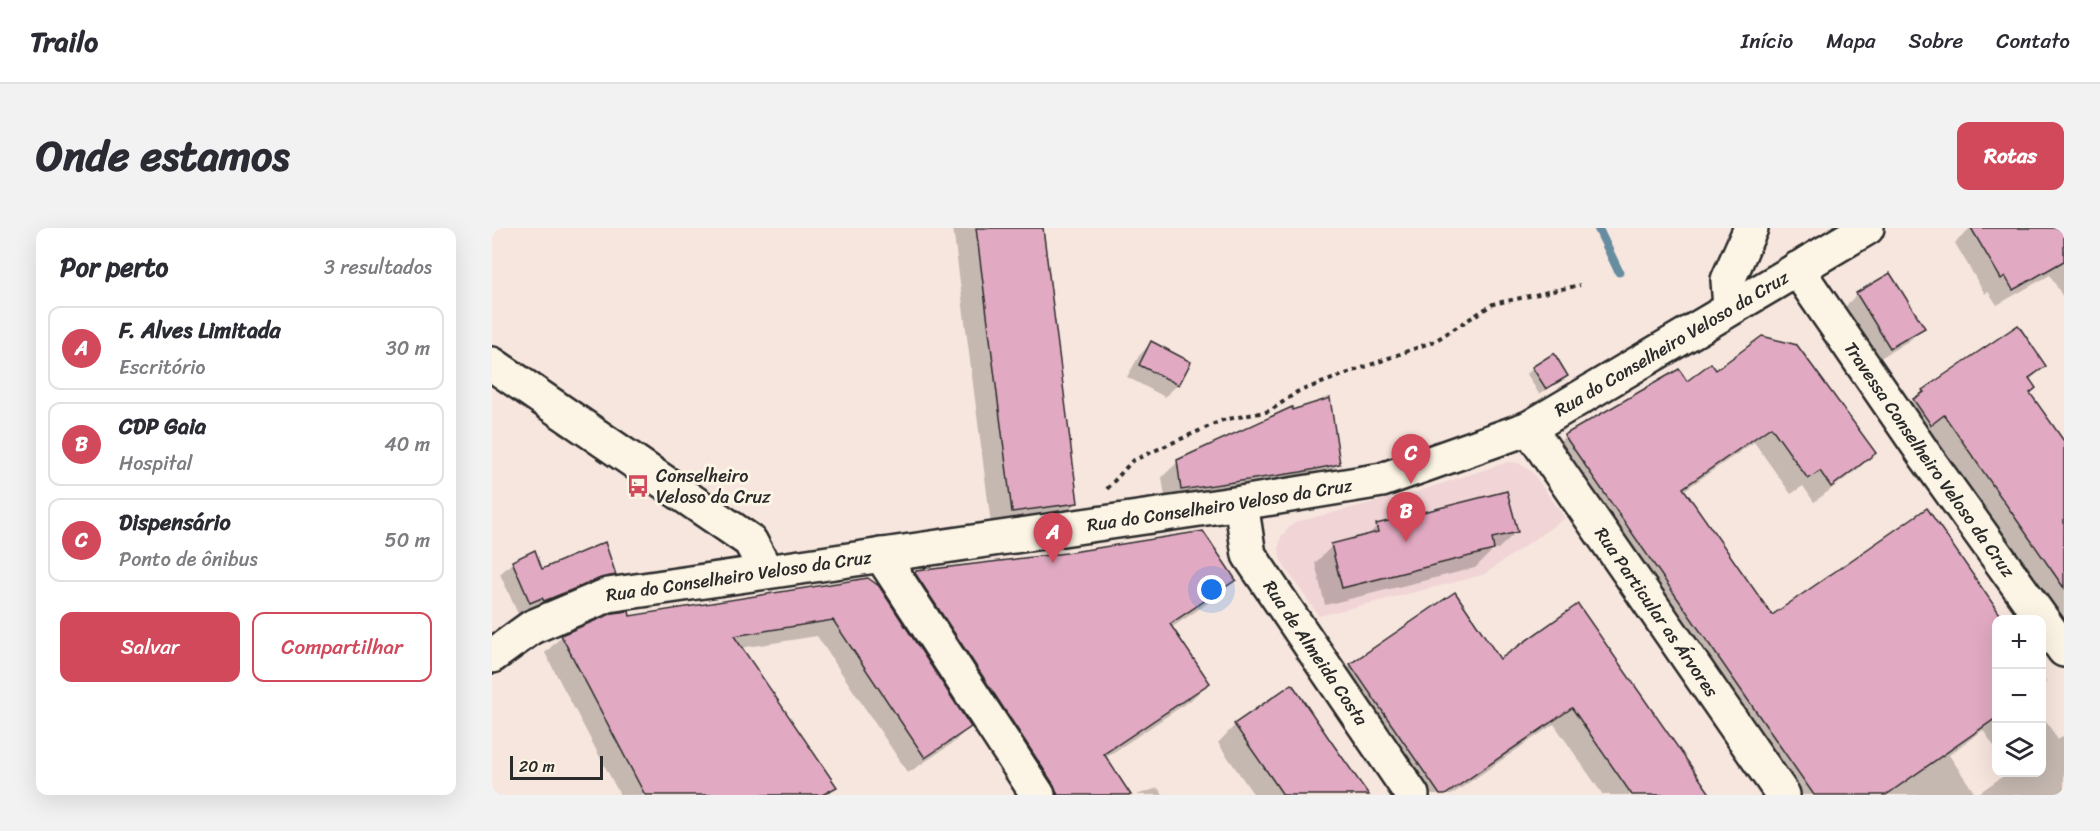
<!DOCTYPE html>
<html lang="pt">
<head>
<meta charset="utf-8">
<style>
  body { margin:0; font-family:Sriracha,sans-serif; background:#f2f2f3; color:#2b2b33 }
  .controls { position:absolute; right:18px; bottom:18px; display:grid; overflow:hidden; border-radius:12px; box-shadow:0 6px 24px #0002 }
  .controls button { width:54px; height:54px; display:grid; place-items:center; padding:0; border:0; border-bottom:2px solid #e1e1e2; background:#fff; color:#2b2b33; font:30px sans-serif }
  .scale { position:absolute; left:18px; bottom:15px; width:93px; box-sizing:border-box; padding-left:6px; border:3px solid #2b2b2b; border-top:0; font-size:16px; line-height:21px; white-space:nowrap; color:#2b2b2b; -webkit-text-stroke:4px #fcf5e5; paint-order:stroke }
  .you { position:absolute; left:720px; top:362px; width:21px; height:21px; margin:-15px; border:4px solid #fff; border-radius:50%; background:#1a73e8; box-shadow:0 0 0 9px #1a73e833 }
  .badge { display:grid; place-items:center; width:39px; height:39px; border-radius:50%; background:#d1495b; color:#fff; font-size:20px; font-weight:700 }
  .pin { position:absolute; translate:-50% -50px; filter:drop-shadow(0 2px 3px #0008) }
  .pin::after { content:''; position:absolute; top:32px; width:21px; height:18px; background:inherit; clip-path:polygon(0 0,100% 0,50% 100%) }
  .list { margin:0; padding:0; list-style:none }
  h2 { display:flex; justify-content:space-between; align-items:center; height:78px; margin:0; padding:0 24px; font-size:26px }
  h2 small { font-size:20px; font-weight:400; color:#7c7c81 }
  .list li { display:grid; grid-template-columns:39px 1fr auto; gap:18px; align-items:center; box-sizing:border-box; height:84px; margin:0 12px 12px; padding:0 12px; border:2px solid #e1e1e2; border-radius:12px }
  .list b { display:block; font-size:22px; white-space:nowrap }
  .list p { margin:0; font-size:20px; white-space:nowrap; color:#7c7c81 }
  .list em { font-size:20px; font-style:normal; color:#7c7c81 }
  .actions { display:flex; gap:12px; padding:18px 24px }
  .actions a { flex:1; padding:14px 0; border:2px solid #d1495b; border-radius:12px; text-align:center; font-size:21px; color:#d1495b }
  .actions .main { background:#d1495b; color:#fff }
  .icon { flex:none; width:33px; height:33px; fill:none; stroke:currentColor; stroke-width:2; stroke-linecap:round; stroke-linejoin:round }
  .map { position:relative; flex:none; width:1572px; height:567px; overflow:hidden; border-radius:12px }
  header { display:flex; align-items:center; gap:36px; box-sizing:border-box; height:84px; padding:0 30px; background:#fff; border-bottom:2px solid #e1e1e2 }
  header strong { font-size:28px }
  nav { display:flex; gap:33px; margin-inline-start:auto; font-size:21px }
  .intro { display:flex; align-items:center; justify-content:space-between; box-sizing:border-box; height:144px; padding:0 36px }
  h1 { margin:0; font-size:42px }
  .button { padding:15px 27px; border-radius:12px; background:#d1495b; color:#fff; font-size:21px; font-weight:700 }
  main { display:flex; gap:36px; padding:0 36px }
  aside { flex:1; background:#fff; border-radius:12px; box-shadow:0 6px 24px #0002 }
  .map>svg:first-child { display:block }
</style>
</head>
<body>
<header>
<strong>Trailo</strong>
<nav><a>Início</a><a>Mapa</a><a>Sobre</a><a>Contato</a></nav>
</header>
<div class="intro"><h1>Onde estamos</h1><a class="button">Rotas</a></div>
<main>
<aside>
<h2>Por perto<small>3 resultados</small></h2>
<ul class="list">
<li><span class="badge">A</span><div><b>F. Alves Limitada</b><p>Escritório</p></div><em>30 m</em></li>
<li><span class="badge">B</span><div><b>CDP Gaia</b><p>Hospital</p></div><em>40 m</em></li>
<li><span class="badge">C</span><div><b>Dispensário</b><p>Ponto de ônibus</p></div><em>50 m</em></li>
</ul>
<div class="actions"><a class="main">Salvar</a><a>Compartilhar</a></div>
</aside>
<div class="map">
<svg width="1572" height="567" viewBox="0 0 1572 567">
  <rect width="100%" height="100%" fill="#f7e6de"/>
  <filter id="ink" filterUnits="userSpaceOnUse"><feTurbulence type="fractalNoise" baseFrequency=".0167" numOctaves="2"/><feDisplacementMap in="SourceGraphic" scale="12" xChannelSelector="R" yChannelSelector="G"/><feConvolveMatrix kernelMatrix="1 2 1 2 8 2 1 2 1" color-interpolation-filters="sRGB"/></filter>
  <g filter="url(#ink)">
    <path fill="#f0d4d6" d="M1016,234L1026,235L1040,244L1073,290L991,347L827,388L792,338L788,329L787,319L789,309L796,300L804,294L927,263Z"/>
    <path fill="#0003" d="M461,0H550L584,275L564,295L500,304Z
      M1478,0H1572V71L1558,47L1505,77L1496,63L1493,66L1463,15Z
      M1365,66L1431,100L1418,112L1385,132L1353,79Z
      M1526,99L1552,138L1537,153V165L1572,216V405L1403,191L1431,163Z
      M659,115L686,156L673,169L635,149L647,128Z
      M1041,140L1074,148L1068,154L1047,166L1035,146Z
      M1224,144L1382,225L1366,241L1322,274L1311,258L1299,266L1262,214L1191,263L1279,389L1504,392V521L1491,502L1457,527L1484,567L1517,544H1550V487L1566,512L1572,507V567H1295L1057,224L1073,208Z
      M687,233L847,235L831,251L674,277L670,249Z
      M885,298L1024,304L1006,321L1000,323L983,340L833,377L823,335L840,318L874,309Z
      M21,334L50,343L123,346L110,359L40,385L38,381L26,386L8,346Z
      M425,344L742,352L725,369L679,400L716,455L699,472L613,530L637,567H540L407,362Z
      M376,352L477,499L461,515L416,545L325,408L248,420L343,559L336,567H128L53,425L70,408L137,390Z
      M962,366L1007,433L1217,567H1111L1062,496L959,567H919L842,454L859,437Z
      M1550,448L1554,454L1550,458Z
      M743,497L875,567H762L726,515Z
      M666,560L671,567H644Z"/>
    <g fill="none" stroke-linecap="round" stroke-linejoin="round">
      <path stroke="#668ca0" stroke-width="9" d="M1106,0L1127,44"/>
    </g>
    <path fill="#e1aac2" stroke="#2b2b2b" stroke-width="1.5" d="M484,0H551L586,275L520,284Z
      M1479,0H1572V33L1521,62L1513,48L1509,51Z
      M1398,45L1433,100L1398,120L1364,65Z
      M1526,97L1554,138L1537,150L1544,160L1538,165L1572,213V360L1452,187L1439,197L1421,171L1432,164L1430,162Z
      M1270,108L1305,117L1384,225L1339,259L1328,243L1316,251L1279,199L1191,260L1280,387L1435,280L1512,392H1504V490L1394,567H1322L1072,207L1187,141L1195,153L1219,135L1224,142Z
      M659,113L699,134L687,157L647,137Z
      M1062,125L1076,148L1054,161L1040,139Z
      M838,170L848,236L809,244L689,262L685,232L800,179V182Z
      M1015,263L1026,304L1000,310L1002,322L850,360L839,316L886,304L884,296Z
      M711,303L744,352L678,396L718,455L612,526L639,567H566L562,557L423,345L424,343L574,325Z
      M113,314L124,347L109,350L52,373L50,370L38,375L20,333L43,322L50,341Z
      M376,350L387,358L479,499L433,530L341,392L242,408L345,559L330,567H153L69,407L121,385L137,383L138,388Z
      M963,364L1008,431L1086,376L1219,567H1140L1080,480L953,567H948L858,436Z
      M800,456L838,512L877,567H791L781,552L742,496Z"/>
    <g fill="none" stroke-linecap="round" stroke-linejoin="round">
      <g stroke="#2b2b2b" stroke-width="38">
        <g id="street">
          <path id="s1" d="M1305,41L1432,226L1572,422"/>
          <path d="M1238,80L1236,52L1259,0"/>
          <path d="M0,136L258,313L274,343"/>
          <path id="s2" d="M1037,200L1291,567"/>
          <path id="s3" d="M749,275L757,327L920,567"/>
          <path d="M389,327L546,567"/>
        </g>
      </g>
      <g stroke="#2b2b2b" stroke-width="38">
        <g id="secondary">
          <path id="s4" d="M0,428L40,399L116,367L749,275L890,252L1037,200L1375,0"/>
        </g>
      </g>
      <path stroke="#2b2b2b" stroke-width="4" stroke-dasharray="4.5 4.5" stroke-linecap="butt" d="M615,261L640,233L731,192L778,183L805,164L943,113L1001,76L1088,57"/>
      <use href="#street" stroke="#fcf5e5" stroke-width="33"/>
      <use href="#secondary" stroke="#fcf5e5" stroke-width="33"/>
    </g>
  </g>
  <defs>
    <g id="bus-bare" transform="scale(1.8)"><path d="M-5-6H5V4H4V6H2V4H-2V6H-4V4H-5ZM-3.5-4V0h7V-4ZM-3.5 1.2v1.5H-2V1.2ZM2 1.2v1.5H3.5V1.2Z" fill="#d1495b" stroke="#fcf5e5" stroke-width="2.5" paint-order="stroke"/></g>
  </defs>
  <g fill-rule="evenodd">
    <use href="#bus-bare" x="146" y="258"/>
  </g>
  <g text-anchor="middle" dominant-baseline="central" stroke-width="6" stroke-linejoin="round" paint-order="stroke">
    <g font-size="18" fill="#2b2b2b" stroke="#fcf5e5">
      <text stroke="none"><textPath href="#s4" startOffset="1236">Rua do Conselheiro Veloso da Cruz</textPath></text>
      <text stroke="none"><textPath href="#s1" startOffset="232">Travessa Conselheiro Veloso da Cruz</textPath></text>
      <text stroke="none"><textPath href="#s4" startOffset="750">Rua do Conselheiro Veloso da Cruz</textPath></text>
      <text stroke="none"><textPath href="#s4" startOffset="264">Rua do Conselheiro Veloso da Cruz</textPath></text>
      <text stroke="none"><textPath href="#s2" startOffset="224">Rua Particular as Árvores</textPath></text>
      <text stroke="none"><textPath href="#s3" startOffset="171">Rua de Almeida Costa</textPath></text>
    </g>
    <g font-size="18" fill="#2b2b2b" stroke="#fcf5e5" text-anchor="start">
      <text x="164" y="248">Conselheiro<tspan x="164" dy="21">Veloso da Cruz</tspan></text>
    </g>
  </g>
</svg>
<div class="controls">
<button>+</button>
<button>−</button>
<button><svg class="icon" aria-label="layers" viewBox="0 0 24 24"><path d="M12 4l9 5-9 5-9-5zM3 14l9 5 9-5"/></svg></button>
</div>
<div class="scale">20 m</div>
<div class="you"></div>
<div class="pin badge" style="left:561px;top:335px">A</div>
<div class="pin badge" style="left:914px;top:314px">B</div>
<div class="pin badge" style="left:919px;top:256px">C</div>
</div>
</main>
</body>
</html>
